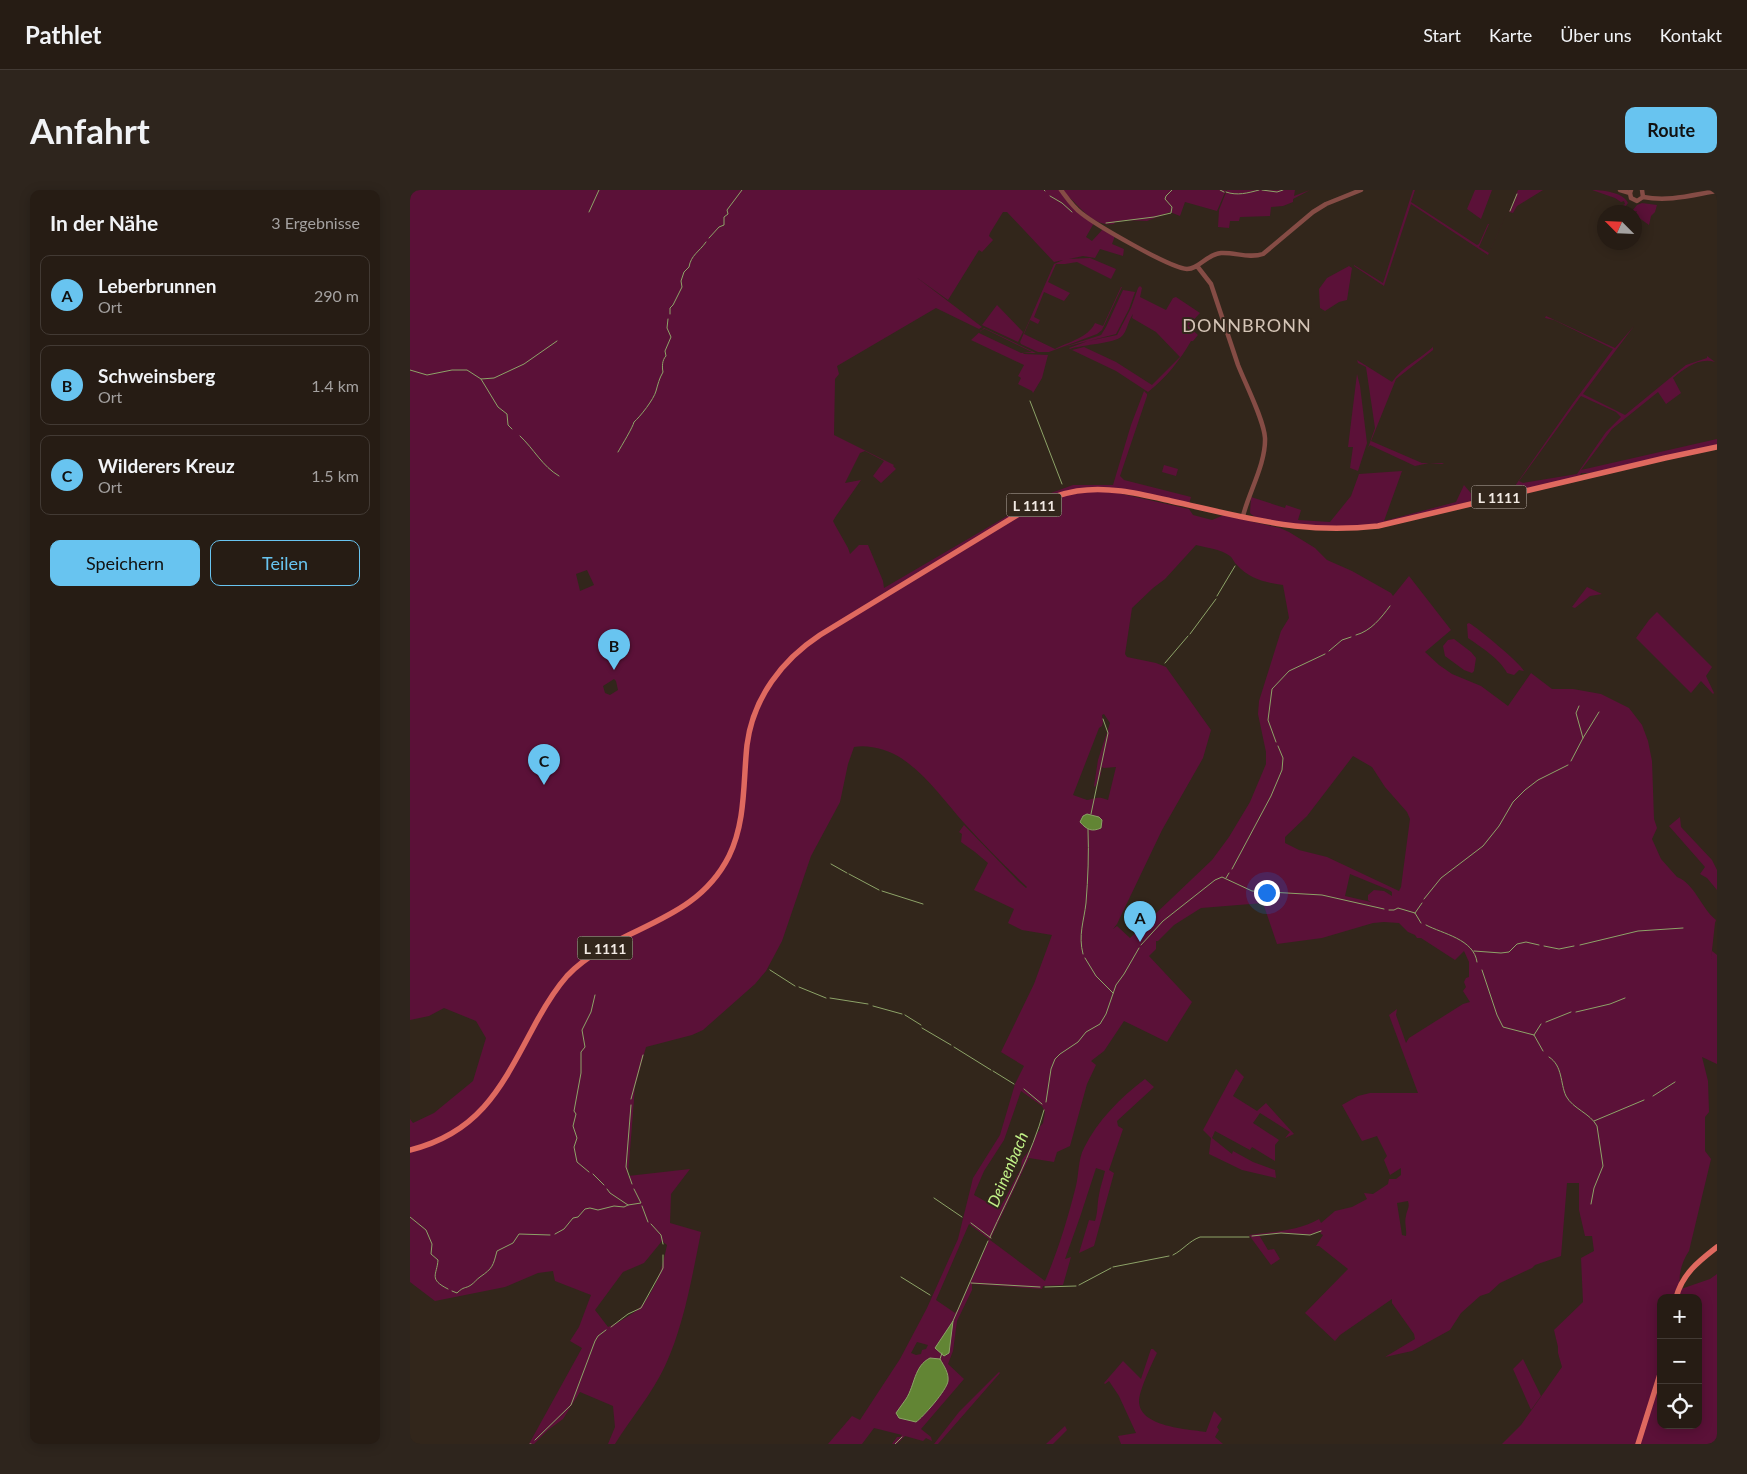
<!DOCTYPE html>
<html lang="de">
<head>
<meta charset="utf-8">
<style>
  body { margin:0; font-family:Lato,sans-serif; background:#2e251d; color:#f1f3f6 }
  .controls { position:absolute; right:15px; bottom:15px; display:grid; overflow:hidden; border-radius:10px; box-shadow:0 2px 12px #0003 }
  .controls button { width:45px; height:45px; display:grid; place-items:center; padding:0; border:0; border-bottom:1px solid #423a34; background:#261c14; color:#f1f3f6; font:25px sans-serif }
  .compass { position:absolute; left:1187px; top:15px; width:45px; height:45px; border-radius:50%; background:#261c14; box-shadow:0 2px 12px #0003; rotate:294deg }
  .you { position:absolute; left:856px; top:702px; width:18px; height:18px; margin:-12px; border:4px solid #fff; border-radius:50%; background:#1a73e8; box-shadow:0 0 0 8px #1a73e833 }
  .badge { display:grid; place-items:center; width:32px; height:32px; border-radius:50%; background:#68c4f0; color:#111; font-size:16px; font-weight:700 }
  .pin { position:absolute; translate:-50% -41px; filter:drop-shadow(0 1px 2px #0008) }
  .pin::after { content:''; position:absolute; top:26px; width:18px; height:15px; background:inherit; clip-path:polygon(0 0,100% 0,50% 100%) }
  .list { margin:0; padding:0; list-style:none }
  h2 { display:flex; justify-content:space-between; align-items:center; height:65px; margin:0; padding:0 20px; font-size:21px }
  h2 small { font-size:16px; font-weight:400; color:#a4a1a0 }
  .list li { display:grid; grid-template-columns:32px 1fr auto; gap:15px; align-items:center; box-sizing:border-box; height:80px; margin:0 10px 10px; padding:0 10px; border:1px solid #423a34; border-radius:10px }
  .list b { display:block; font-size:19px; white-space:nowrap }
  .list p { margin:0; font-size:16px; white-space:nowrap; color:#a4a1a0 }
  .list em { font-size:16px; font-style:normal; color:#a4a1a0 }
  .actions { display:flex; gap:10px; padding:15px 20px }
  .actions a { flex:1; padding:11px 0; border:1px solid #68c4f0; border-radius:10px; text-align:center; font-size:18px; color:#68c4f0 }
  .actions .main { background:#68c4f0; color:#111 }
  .icon { flex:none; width:28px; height:28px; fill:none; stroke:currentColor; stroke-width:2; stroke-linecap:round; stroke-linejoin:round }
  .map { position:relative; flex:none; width:1307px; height:1254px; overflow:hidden; border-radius:10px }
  header { display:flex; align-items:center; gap:30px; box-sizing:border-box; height:70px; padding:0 25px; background:#261c14; border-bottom:1px solid #423a34 }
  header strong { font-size:24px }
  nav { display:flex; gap:28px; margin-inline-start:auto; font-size:18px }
  .intro { display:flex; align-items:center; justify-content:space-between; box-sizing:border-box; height:120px; padding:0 30px }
  h1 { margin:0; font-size:35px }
  .button { padding:12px 22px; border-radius:10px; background:#68c4f0; color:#111; font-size:18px; font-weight:700 }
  main { display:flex; gap:30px; padding:0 30px }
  aside { flex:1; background:#261c14; border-radius:10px; box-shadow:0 2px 12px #0003 }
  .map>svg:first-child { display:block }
</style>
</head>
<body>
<header>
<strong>Pathlet</strong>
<nav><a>Start</a><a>Karte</a><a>Über uns</a><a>Kontakt</a></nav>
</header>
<div class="intro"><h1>Anfahrt</h1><a class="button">Route</a></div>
<main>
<aside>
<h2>In der Nähe<small>3 Ergebnisse</small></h2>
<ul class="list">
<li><span class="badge">A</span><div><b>Leberbrunnen</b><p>Ort</p></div><em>290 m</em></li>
<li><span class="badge">B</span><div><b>Schweinsberg</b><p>Ort</p></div><em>1.4 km</em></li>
<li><span class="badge">C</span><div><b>Wilderers Kreuz</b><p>Ort</p></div><em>1.5 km</em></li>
</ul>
<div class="actions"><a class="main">Speichern</a><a>Teilen</a></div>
</aside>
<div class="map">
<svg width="1307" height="1254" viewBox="0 0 1307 1254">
  <rect width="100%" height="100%" fill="#32261b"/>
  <path fill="#5b1138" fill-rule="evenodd" d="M0,0H816L807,21L775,12L770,26L760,22L737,31L715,30L705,32L704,34C684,37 672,19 659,7L657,9L671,25L684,33L676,47L682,51L693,39L705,46L702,54L714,59L713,66L690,59L685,68L673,66L659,69L680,68L706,79L701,89L667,72L655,74H646L638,92L660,103L654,111L634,102L624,127L630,130L628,134L620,130L614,144L645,159C658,152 678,148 685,133L693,136L711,97H712L692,140L687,144L639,162H628L611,154L610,152L644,74L653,70L644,72L597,22H593L580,43L579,46L583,50L572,62L569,60L538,110L506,87L572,137L569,139L526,118L427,176L429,184L425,189L424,245L484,275L483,276L486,279L471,293L463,286L474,271L455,261L450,263L435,293L451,290L426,326L423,331L425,335L438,358L440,364L449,355H458L473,391L474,398L630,307L663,295H703L721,235L734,201L737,204V206L710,286L714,290L781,307L779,314C750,308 720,298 689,297C642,297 604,325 565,349C538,366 510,382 483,399L475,402L476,407L552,359L618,320L637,311L656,305L683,301L708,303L779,319L783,325L802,330L814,325L870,338L879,342L905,358L917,370L942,381L981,403L983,406L999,386L1041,440L1015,462L1029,475L1042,484L1071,496L1098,516L1121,483L1142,499H1163L1191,504L1219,518L1232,535L1238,551L1242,571L1244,629L1247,638L1242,649L1251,669L1267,687C1285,694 1291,718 1306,730L1305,733L1301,769L1302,761L1307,765V874L1292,867L1298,891L1299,922L1295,927V961L1301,969L1279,1061C1272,1071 1267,1087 1271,1099L1300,1089L1307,1084V1254H1092L1111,1235L1152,1177L1148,1163V1157L1144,1140L1173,1112L1171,1068L1184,1061L1182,1046H1175L1169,1020V993H1157L1151,1066L1125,1075L1122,1078L1090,1093L1079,1103L1070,1106L1051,1123L1040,1140L1002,1161L975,1167L1005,1149L1004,1144L982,1113V1109L930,1145L925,1151L895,1123L938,1079L909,1056H906L913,1045L911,1044L910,1041L900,1045L871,1043L849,1045L858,1060L864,1059L870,1069L861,1075L839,1045C863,1042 888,1041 909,1029L911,1033L925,1021L942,1017L957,1009L954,1003L963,1004L978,994L979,989H986L991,985V978L980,985L974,970L977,966L967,946L952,951L932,915L948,906L960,903H1008L979,825L987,819L986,825L996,853L999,848L1053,814L1060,812L1053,801L1056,797L1054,792L1056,788L1059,787V772L1054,761L1045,770L1011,748H1007L1005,745L998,742L989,733L974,732L963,733L912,748L867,754L853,713L791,718L764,735L748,751H746V759L739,766L782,812L757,852L714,831L694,861L681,871L686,875L677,894L660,956L647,962L644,972L619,968L580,1050L635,1091C648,1061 658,1028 666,996C669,984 668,969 674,958C688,930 710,908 735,889L744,897L707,931L708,936L713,939L699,980L704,983L684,1056L669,1063L679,1030L685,1031C688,1023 687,1014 689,1005C690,997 693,990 695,981L686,978L670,1027L655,1069L661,1067L653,1095L633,1096L632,1099L562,1094V1100L547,1131L543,1161L538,1174L554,1189L511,1239L521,1247L522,1251L516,1248L513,1251L495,1246L487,1254H482L487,1247H490L492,1245L464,1238L452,1254H418L442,1226L450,1230L490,1169L517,1118L548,1049L563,988L590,945L605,894L614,876L591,862L624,794L642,745L612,740L598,733L604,719L564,700L578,673L565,662L551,652L552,644L549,642L554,635L608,691L616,698L617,697C596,677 575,656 555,634C535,612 517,585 491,568C480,560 458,554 444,557L438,574L430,612L401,666L372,751L356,781L345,794L293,840L282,845L236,857L225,897L218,986L280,979L261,1004L260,1033L291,1042C282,1087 274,1135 255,1176C242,1204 221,1228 205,1254H198L205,1237L203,1216L170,1202L153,1229L138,1240L124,1254H119L172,1158L160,1151L169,1137L181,1105L145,1091L143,1081L128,1083L95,1097L25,1111L0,1092V929L3,933L24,923L63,891L76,848L66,831L34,818L19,826L0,830ZM786,355C797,358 811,359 820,366C823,368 824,373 827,375C838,388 856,393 873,395L879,428L871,441L849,511L848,524L856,562V574L840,612L819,647L802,670L720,748L707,736L703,739L707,734L752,640L793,568L801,540L756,477L746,473L717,467L715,464L722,418L743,398L755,389ZM177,380L184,395L170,401L166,384ZM204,489L206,491L208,500L200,505L195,503L193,496ZM694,524L700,533L688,570L684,596L685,597L690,587L692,577L694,578L706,577L698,610C688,606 687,608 677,610L663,605L689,538L692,536L693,532L692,525ZM943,566L962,577L975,597L997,622L1000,629L991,697L989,701L917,667L889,660L875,653V647L897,626ZM677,624L689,627L692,630L691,638C682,642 677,639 670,632L672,627ZM940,684L979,700L982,702V706L974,701L964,700L958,705V710L961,712L935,706ZM611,901L632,916L635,922L633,933L629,938L630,940C624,945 624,951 621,957C619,962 614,966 612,970C611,973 612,978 610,981C602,993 597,1007 589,1019L564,1005L565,1002L574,981L594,950ZM998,1011C1000,1018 997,1019 996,1026C994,1033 997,1039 996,1046L992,1045L987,1013ZM559,1034L579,1049L548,1119L545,1123L526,1110ZM252,1051L257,1055C253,1075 246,1100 231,1116C223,1125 209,1132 198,1137L185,1120L213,1082L234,1073ZM1251,1108H1288V1235H1251ZM543,1132L539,1163L534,1166L525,1158ZM507,1152L518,1155L516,1159L512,1160L511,1164L506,1165L501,1163ZM520,1168L530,1169C534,1176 539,1183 538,1191C537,1200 513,1227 506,1232L489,1228L486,1223C489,1218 493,1214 496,1209C504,1195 505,1176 520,1168Z
    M817,0H885L884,6L900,0L883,9V12L873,16L861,17L860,26L830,27L829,31H820L819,38L808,37L809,20Z
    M1003,0H1005L1001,12L1067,55L1069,54L1078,34H1079L1069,57L1079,63L1107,0L1078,65L1001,14L974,96L944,76V75L973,93Z
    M1065,0H1082L1071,29L1057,19Z
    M1108,0H1133L1107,16L1103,23L1099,22Z
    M1182,0C1192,0 1213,2 1218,13L1215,17L1213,15L1215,14L1214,11L1211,12L1205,8Z
    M1232,13L1247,15L1245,22L1241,26L1239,35L1225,25L1227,21L1224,22L1222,21L1227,15Z
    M939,76L942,78L937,110L929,112L915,121L910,118L909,99L917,88Z
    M730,96L732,98L730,107L756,120L763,108L766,107L790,123L778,136L788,145L783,151H781C771,169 755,189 738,202L706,181L662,160L674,157L706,172L742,195L770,167L746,142L722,128L723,124C718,131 717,141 712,146C704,154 674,154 660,159L659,158L678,151L707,145L721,118L728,98Z
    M713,100L725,102L719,119L706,144L654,157L691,145L696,137Z
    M587,115L613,142L608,152L572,135Z
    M1136,126L1205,158L1224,136L1173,204L1215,225L1276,175L1297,168V166L1305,172C1289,167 1274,179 1263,188L1271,203L1256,214L1248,202L1202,239L1171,280L1307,249V255L1180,283H1171L1170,286L1069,310L1073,307L1105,296L1163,213L1203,159L1144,130L1135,128ZM1171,206L1206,222L1211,227L1196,242L1167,284L1113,293L1109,291Z
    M574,138L626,163H613L614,164L638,165L632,188L623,203L622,201L608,194L611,188L608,186L614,175L561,150ZM575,139L622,162L611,163L569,143L571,140Z
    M1023,157V160L986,189L961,251L1012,273H1034L1032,274L1019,273L1005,276L960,255L958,258L965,238L956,177L948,173L947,170L982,192C992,177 1010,169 1023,157Z
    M947,184L950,196L957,253L948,281L940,278L943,257H938Z
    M754,275L768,279L766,286L752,282Z
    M992,281L974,331L1046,312L1054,295L1065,308V310C1015,323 963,341 911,337C898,336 885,334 872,332C863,331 846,330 840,323L841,307L875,318L876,315L891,320L888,330L920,332L941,306L949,284Z
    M1177,397L1192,404L1180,406L1165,418L1162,417Z
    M1247,422L1302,477L1296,486L1304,503L1303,504L1291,491L1281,503L1226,448L1239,430Z
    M1059,433C1068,438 1110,473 1114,481L1109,480L1104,485L1097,483C1091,470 1071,457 1058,448L1057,434Z
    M1044,449L1061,462L1066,468L1064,481L1062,483L1054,480L1035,466L1033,456L1038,450Z
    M1270,627L1271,637L1302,670L1307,680V700L1297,688L1290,684L1295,677L1259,636Z
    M826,879L834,887L823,906L847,921L856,913L884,944L875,948L880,942L850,923L843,933L869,950L865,955V971L842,957L840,960L805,941L802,948L822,964L823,961L843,972L865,980L866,988L832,980L799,964L801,948L793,940Z
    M741,1159H743L747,1163C742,1173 729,1201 729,1211C729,1237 777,1239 796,1242L804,1221L812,1229L807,1237L809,1240L805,1247L813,1254H711L708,1246L726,1243L709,1206L699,1191L695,1194L694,1193L713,1171L731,1189Z
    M1113,1169L1131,1206L1121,1220L1103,1179Z
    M589,1182L590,1183L528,1254H524L549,1222Z
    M655,1236L657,1240L643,1254H636Z"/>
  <path fill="#628534" stroke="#8da368" d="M677,624L689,627L692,630L691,638C682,642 677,640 670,632L673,626Z
    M543,1131L539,1163L534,1166L525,1158Z
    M520,1168L530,1169C534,1176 539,1183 538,1191C537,1200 513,1227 506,1232L489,1228L486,1223C489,1218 493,1214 496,1209C505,1195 504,1176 520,1168Z"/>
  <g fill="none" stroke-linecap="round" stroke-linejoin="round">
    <path stroke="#8da368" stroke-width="1" d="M634,0L635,1
      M810,0L814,2
      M852,0L867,2L873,0
      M816,2C827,6 838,3 849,0
      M640,6L652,13L662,22
      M1100,21L1107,4
      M179,22L189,0
      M696,33L744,27L761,23L762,17L755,9L756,6L762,0
      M299,48L309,37L314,35V27L318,24L317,20L332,0
      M260,124V118L263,115L272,97L271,91L274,82L279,77C281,65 289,62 296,52
      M0,180L17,185L42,180H57L71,189L84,188L114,174L147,151
      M71,189L88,217L97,224L98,235L102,239
      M620,211L652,294
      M110,246C124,259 132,276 149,286
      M208,262C212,255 223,237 224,232C230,227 244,209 246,201C248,194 249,189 253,182C252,177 252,170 256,166L255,161L261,147L257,138L258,129
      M807,406L825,376
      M780,444L806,409
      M946,445C961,441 971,428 980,416
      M919,461L932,450L941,447
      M755,473L778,446
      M1169,516L1166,523L1173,548
      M866,552L858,530L862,499L879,481L915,464
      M1161,571L1173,548L1189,522
      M681,624L698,543L693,529
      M421,674L437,683
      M822,679L861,606L872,580L873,568L868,556
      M439,684L469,700
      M816,688L819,683
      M472,701L513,714
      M1014,709L1031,688L1073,656L1089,636L1103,612L1115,600L1128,590L1158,575
      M979,720H984L988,718L1005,723L1011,733
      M1005,723L1012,713
      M1016,735C1033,744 1064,749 1067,772
      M731,755L753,731L805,690L812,687L842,701L912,705L974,719
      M1170,755L1228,741L1273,738
      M1134,756L1149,759L1164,756
      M1064,761L1091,763L1099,762L1107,754L1116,752L1129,755
      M673,764C668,745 674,731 676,713C678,688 679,664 678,639
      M675,768L686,786L703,803
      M360,780L385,796
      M1072,780L1087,825L1093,837L1124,845L1133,861
      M389,797L416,808
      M420,808L458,814
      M463,816L492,824
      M1166,822L1200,814L1215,808
      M495,825L511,835
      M1136,832L1161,822
      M512,838L541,855
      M1124,845L1131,834
      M544,857L581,880
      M1139,867C1153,876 1150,893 1156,906C1163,919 1180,923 1187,936L1193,976L1184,998L1181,1014
      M583,881L604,894
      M614,899L632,914
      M1243,906L1265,892
      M221,909L233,865
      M636,912L641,879L645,869L650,864L668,852L676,842L690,834L696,824L706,795L714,784L729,758
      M221,915L216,977L222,994
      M1184,931L1234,910
      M179,982L167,972L164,957L167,948L163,936L166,924L164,921L171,883V862L175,857L172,840L181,822L185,805
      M183,984L194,995
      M197,999L200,1003L218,1015
      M524,1008L552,1027
      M232,1016L238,1032
      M0,1027L16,1040L22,1054L21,1064L28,1070C27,1085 18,1089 38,1099
      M561,1033L581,1048
      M241,1034L251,1045L253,1054
      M145,1044L154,1039L163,1028L168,1027L175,1019L180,1018L188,1020L204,1016L214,1017L218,1015L231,1013L224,999
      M842,1046L871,1043L900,1045L911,1041
      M580,1047C599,1005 622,964 634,920
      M763,1065C773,1060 779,1051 790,1047H839
      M703,1077L759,1066
      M491,1087L520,1105
      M561,1093L630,1097
      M669,1095L701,1078
      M635,1097L666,1096
      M42,1101L47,1103C54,1096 55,1099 61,1095C64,1093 67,1089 70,1087C83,1078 83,1076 87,1061L103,1053L109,1044L140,1045
      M543,1131L578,1051
      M201,1137L218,1124L231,1118L251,1082L253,1078V1065
      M530,1169L532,1163
      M125,1250L161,1215L185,1151L188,1146L196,1140
      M120,1254H121
      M485,1254L492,1247"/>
    <path stroke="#854c45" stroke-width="4.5" d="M651,0C657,8 663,17 671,23C686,35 760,78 777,79C789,79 797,64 811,63C825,62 839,69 853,64L903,22L916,14L951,0
      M1210,0L1220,3
      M1221,0L1220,3L1221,8L1227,11L1233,7L1232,0
      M1233,7C1259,12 1282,5 1307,1
      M787,76L801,94L828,175C835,193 854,230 855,248C856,273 839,302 833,326"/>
    <path stroke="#df695f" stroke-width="5.5" d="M0,960C69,943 91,898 122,840C132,821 143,802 157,786C206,735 284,736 319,666C336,631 333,592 337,555C343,508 372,470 410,445L617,319C633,310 649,304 667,301C699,296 730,304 761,311C802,320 843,331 885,336C913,339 940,339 968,336L1255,268L1307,257
      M1266,1108C1272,1084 1289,1071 1307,1057
      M1228,1254L1251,1181"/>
  </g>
  <g text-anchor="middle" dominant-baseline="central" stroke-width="4" stroke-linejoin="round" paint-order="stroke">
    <g fill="#32261b" stroke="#b8aea6" stroke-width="1">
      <rect x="1061.5" y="295.5" width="55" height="23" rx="4"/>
      <rect x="596.5" y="303.5" width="55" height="23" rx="4"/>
      <rect x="167.5" y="746.5" width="55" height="23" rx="4"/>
    </g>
    <g font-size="14" font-weight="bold" fill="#f1e9e2">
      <text x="1089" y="307">L 1111</text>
      <text x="624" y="315">L 1111</text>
      <text x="195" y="758">L 1111</text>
    </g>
    <g font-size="16" font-style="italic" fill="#c1f287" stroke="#32261b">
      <text transform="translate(597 979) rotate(-67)">Deinenbach</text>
    </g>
    <g font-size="18" letter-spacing="1" fill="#d4c4b6" stroke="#32261b">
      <text x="837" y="135">DONNBRONN</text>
    </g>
  </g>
</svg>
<div class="controls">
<button>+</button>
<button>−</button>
<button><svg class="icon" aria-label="locate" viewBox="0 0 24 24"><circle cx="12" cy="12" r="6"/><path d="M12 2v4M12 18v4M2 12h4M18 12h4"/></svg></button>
</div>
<svg class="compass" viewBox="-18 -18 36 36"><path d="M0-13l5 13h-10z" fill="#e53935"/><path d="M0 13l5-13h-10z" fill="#a4a1a0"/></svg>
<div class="you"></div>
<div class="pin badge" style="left:730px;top:752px">A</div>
<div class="pin badge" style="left:204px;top:480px">B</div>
<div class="pin badge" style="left:134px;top:595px">C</div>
</div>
</main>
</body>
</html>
